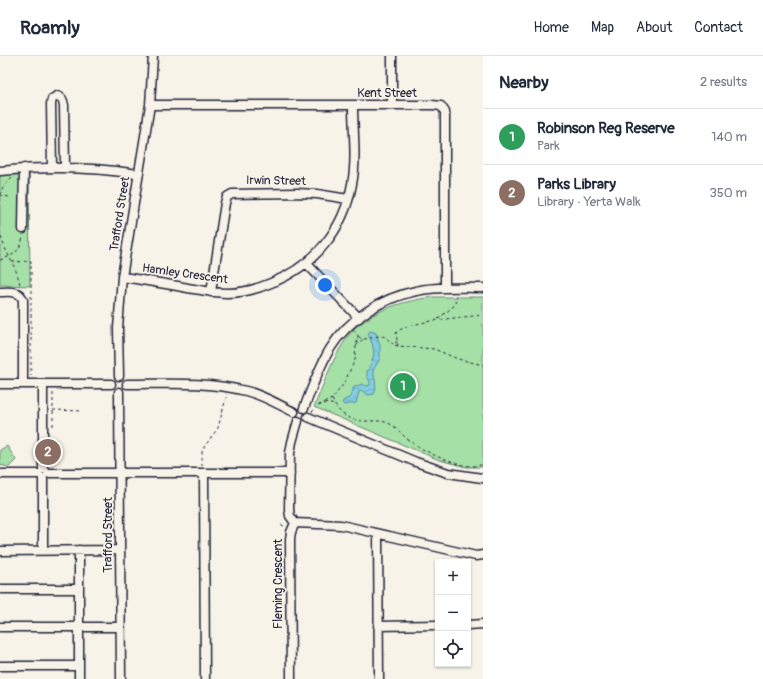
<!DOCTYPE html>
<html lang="en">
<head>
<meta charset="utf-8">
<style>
  body { margin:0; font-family:Pangolin,sans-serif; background:#f6f6f7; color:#1f2937 }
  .controls { position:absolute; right:12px; bottom:12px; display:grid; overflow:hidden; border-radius:0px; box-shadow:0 1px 3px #0004 }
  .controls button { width:36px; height:36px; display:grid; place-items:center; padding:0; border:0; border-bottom:1px solid #e0e1e3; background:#fff; color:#1f2937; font:20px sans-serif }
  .you { position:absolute; left:325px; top:229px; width:14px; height:14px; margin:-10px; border:3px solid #fff; border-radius:50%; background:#1a73e8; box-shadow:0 0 0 6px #1a73e833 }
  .badge { display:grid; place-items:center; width:26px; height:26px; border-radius:50%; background:#db2777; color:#fff; font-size:13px; font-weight:700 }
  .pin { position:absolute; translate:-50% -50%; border:2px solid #fff; box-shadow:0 1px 4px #0006 }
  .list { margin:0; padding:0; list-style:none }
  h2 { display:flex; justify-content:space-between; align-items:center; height:52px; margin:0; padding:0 16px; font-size:17px }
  h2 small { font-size:13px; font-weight:400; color:#747a83 }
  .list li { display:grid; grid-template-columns:26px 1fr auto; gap:12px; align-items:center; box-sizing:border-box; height:56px; padding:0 16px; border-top:1px solid #e0e1e3 }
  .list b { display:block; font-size:15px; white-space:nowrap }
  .list p { margin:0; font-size:13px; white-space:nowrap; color:#747a83 }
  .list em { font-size:13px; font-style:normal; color:#747a83 }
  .icon { flex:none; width:22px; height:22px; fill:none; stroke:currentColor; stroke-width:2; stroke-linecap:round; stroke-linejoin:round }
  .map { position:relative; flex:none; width:483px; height:623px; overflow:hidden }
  header { display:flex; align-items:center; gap:24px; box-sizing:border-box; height:56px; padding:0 20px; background:#fff; border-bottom:1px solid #e0e1e3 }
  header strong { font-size:19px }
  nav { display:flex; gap:22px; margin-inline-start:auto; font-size:14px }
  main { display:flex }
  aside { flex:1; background:#fff }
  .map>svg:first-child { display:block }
</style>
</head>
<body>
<header>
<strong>Roamly</strong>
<nav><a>Home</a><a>Map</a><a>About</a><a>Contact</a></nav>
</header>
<main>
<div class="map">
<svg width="483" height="623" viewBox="0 0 483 623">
  <defs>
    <pattern id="water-waves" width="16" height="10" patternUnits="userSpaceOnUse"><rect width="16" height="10" fill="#81cee0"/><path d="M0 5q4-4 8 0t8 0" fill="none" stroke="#6fb1c1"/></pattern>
  </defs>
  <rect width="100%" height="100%" fill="#f7f3e8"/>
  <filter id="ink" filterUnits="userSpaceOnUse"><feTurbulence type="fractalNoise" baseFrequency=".025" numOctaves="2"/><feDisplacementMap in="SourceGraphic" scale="8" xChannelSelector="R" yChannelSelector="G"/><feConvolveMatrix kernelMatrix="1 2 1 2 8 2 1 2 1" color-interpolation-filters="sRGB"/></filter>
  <g filter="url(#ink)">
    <path fill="#a5e1a7" stroke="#648271" d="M29,116L30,230L0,229V119Z
      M432,241H483V411H466L439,404L314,351C325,325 334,297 352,275C355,271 360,268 364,265C385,250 407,245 432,241Z
      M7,390L16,404L9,411L0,409V394Z"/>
    <path fill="url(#water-waves)" stroke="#5b899e" d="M370,275L376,277L380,289V303L373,314C374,322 378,330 374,338L368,339L362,335L359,336L356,347L344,349L342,347L343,345L350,341L354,331L362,328L366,330L370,329C371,324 366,322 367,317C367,313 371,309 372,305C376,296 372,286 368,278Z"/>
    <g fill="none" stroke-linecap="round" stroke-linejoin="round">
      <g stroke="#22223b" stroke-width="11">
        <path id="minor" d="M392,0V49
          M150,49H432L441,50L445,56V232
          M52,112L51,48L52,43L57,40C62,41 63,44 64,49L65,112
          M0,115C46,110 92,111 138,118
          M23,173L24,112
          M306,207L359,262
          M122,221C144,224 166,228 188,232C201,234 214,237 227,237C242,237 257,233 271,227C314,210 344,174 352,128C357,103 353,75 353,49
          M0,236C9,236 20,234 23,244V328
          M211,236L225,147L227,141L232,138L297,137L317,138L348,143
          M119,320L118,272L122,221L150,49L153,0
          M0,328H111
          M43,328V413
          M127,328C168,328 206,325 246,335C263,339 279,349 294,356
          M119,336L121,623
          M304,352C312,332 319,311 330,293C348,263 382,242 416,235C438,230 461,232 483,232
          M308,361L416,406L448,417L482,422
          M48,417H290
          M204,417L205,623
          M0,418H39
          M43,422V494
          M295,467L341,469L476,500L483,499
          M378,478L379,623
          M79,494V623
          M0,495L120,494
          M0,533H79
          M468,569L483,568
          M378,570L438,569
          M0,571H120
          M0,610H79
          M291,623L290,483L291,476L295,467L290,460L289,453L290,397L292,386L298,365"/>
      </g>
      <path stroke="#22223b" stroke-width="1" stroke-dasharray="3 3" stroke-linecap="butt" d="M0,139L3,131L13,121
        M0,139L9,141
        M0,175C3,196 17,208 20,230
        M0,204C14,199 19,197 23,181
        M12,206L31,205V320
        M438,263L455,249L456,239
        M354,274L358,279L356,290L363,283H361L358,279
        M364,283C370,283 379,278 385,281C388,283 390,286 393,288
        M397,285L394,289L398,290L434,293L458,303L483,309
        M356,290L355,304L343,329L332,343C338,359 352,366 369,365C376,365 383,364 390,368C396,371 401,377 406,382C420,394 465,417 483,408
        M398,290L396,277C406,265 466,261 483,259
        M332,343L317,350L328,347L334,349
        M53,354L82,355
        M312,356L316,351
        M53,370V337
        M202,410V394L218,372L227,338
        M281,469L285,470"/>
      <use href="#minor" stroke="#f7f3e8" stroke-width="8"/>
    </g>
  </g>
  <g text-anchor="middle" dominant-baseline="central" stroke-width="3.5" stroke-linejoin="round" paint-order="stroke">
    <g font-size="12" fill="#22223b" stroke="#f7f3e8">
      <text x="387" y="37">Kent Street</text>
      <text transform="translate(276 125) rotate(1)">Irwin Street</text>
      <text transform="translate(120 158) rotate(-81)">Trafford Street</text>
      <text transform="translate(185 218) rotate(8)">Hamley Crescent</text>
      <text transform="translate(108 479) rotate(-90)">Trafford Street</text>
      <text transform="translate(278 528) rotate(-90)">Fleming Crescent</text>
    </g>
  </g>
</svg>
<div class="controls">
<button>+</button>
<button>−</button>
<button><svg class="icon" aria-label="locate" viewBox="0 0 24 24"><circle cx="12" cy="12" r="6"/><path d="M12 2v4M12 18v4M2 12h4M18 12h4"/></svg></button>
</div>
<div class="you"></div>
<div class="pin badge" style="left:403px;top:330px;background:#2e9e5b">1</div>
<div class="pin badge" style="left:48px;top:396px;background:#8d6e63">2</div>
</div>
<aside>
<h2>Nearby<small>2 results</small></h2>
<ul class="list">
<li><span class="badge" style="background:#2e9e5b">1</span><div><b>Robinson Reg Reserve</b><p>Park</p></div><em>140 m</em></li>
<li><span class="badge" style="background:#8d6e63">2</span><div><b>Parks Library</b><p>Library · Yerta Walk</p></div><em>350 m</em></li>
</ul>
</aside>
</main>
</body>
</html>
